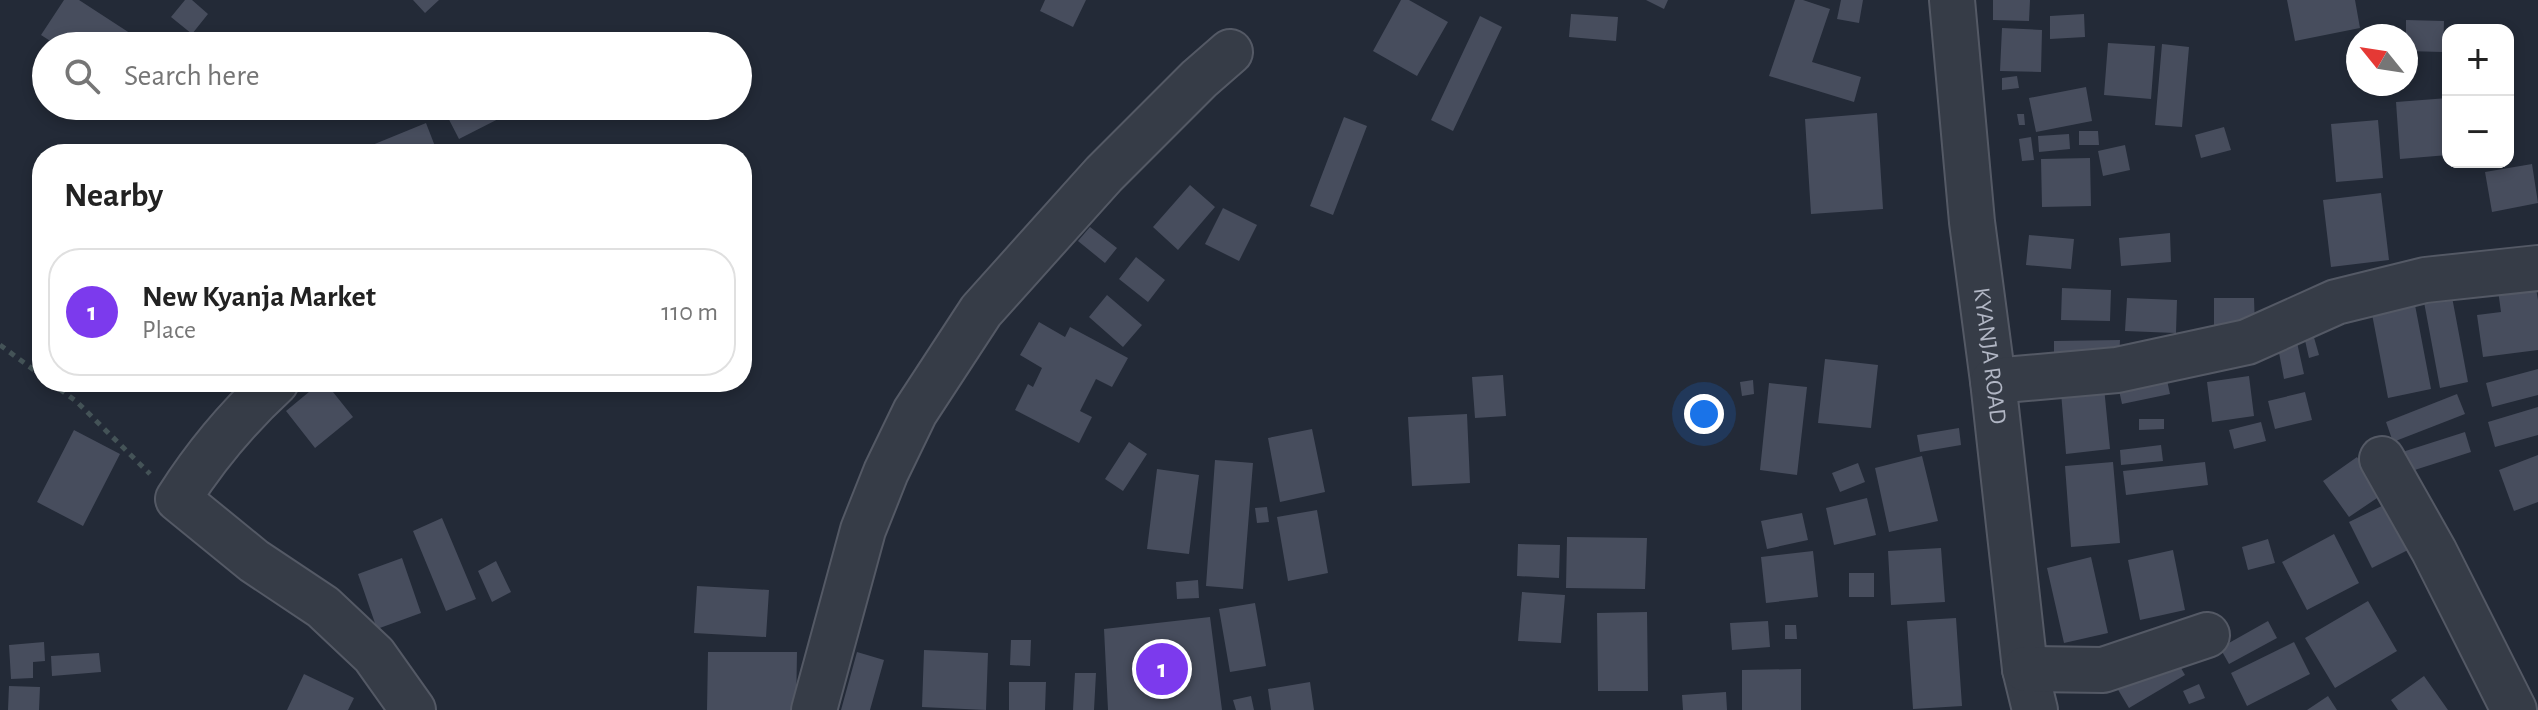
<!DOCTYPE html>
<html lang="en">
<head>
<meta charset="utf-8">
<style>
  body { margin:0; font-family:"Alegreya Sans",sans-serif; background:#f2f2f2; color:#222 }
  .controls { position:absolute; right:24px; top:24px; display:grid; overflow:hidden; border-radius:16px; box-shadow:0 4px 12px #0003 }
  .controls button { width:72px; height:72px; display:grid; place-items:center; padding:0; border:0; border-bottom:2px solid #e0e0e0; background:#fff; color:#222; font:40px sans-serif }
  .compass { position:absolute; left:2346px; top:24px; width:72px; height:72px; border-radius:50%; background:#fff; box-shadow:0 4px 12px #0003; rotate:300deg }
  .you { position:absolute; left:1704px; top:414px; width:28px; height:28px; margin:-20px; border:6px solid #fff; border-radius:50%; background:#1a73e8; box-shadow:0 0 0 12px #1a73e833 }
  .badge { display:grid; place-items:center; width:52px; height:52px; border-radius:50%; background:#7c3aed; color:#fff; font-size:26px; font-weight:700 }
  .pin { position:absolute; translate:-50% -50%; border:4px solid #fff; box-shadow:0 2px 8px #0006 }
  .list { margin:0; padding:0; list-style:none }
  h2 { display:flex; justify-content:space-between; align-items:center; height:104px; margin:0; padding:0 32px; font-size:34px }
  h2 small { font-size:26px; font-weight:400; color:#767676 }
  .list li { display:grid; grid-template-columns:52px 1fr auto; gap:24px; align-items:center; box-sizing:border-box; height:128px; margin:0 16px 16px; padding:0 16px; border:2px solid #e0e0e0; border-radius:32px }
  .list b { display:block; font-size:30px; white-space:nowrap }
  .list p { margin:0; font-size:26px; white-space:nowrap; color:#767676 }
  .list em { font-size:26px; font-style:normal; color:#767676 }
  .icon { flex:none; width:44px; height:44px; fill:none; stroke:currentColor; stroke-width:2; stroke-linecap:round; stroke-linejoin:round }
  .map { position:relative; flex:none; width:2538px; height:710px; overflow:hidden }
  .search { position:absolute; background:#fff; box-shadow:0 4px 12px #0003; left:32px; top:32px; width:720px; height:88px; display:flex; align-items:center; gap:20px; box-sizing:border-box; padding:0 28px; border-radius:44px; color:#767676; font-size:30px }
  .panel { position:absolute; background:#fff; box-shadow:0 4px 12px #0003; left:32px; top:144px; width:720px; height:248px; border-radius:32px }
  .map>svg:first-child { display:block }
</style>
</head>
<body>
<div class="map">
<svg width="2538" height="710" viewBox="0 0 2538 710">
  <rect width="100%" height="100%" fill="#232a37"/>
  <path fill="#474d5d" d="M64,0H79L139,39L134,46H58L41,35Z
    M185,0H192L208,14L192,34L171,17Z
    M413,0H439L425,13Z
    M1045,0H1086L1073,27L1040,11Z
    M1401,0H1409L1448,22L1417,76L1373,51Z
    M1646,0H1668L1664,9Z
    M1795,0H1803L1830,9L1812,62L1861,77L1854,102L1769,76Z
    M1841,0H1863L1859,23L1837,19Z
    M1993,0H2030L2029,21L1993,20Z
    M2287,0H2355L2360,28L2295,41Z
    M1571,14L1618,17L1616,41L1569,37Z
    M2084,14L2085,37L2050,39V16Z
    M1480,16L1502,27L1453,131L1431,120Z
    M2406,20L2444,21L2443,52L2406,51Z
    M2002,28L2042,30L2041,72L2000,71Z
    M2108,43L2155,46L2151,99L2104,95Z
    M2162,44L2189,47L2182,127L2155,125Z
    M2017,76L2019,88L2002,90V78Z
    M2086,87L2092,121L2036,132L2029,98Z
    M2448,98V155L2400,159L2396,102Z
    M442,106H524L459,139Z
    M1877,113L1883,209L1811,214L1805,119Z
    M2017,114H2024L2025,125H2019Z
    M1344,117L1367,126L1333,215L1310,206Z
    M2378,120L2383,178L2336,182L2331,124Z
    M426,123L438,154H362L360,150Z
    M2224,127L2231,150L2201,158L2195,135Z
    M2079,131H2098L2099,145H2079Z
    M2069,134L2070,149L2039,152L2038,136Z
    M2031,137L2034,160L2022,161L2019,139Z
    M2125,145L2130,170L2103,176L2098,151Z
    M2090,158L2091,206L2042,207L2041,159Z
    M2532,164L2538,203L2492,212L2485,172Z
    M1190,185L1215,207L1178,250L1153,227Z
    M2381,193L2389,260L2331,267L2323,200Z
    M1223,208L1257,225L1239,261L1205,244Z
    M1090,227L1117,248L1105,263L1078,241Z
    M2170,233L2171,262L2121,266L2119,238Z
    M2029,235L2074,239L2071,269L2026,265Z
    M1136,257L1165,280L1148,302L1119,279Z
    M2535,283L2538,300V350L2483,357L2477,315L2501,312L2498,290Z
    M2062,288L2111,290L2110,321L2061,320Z
    M1107,295L1142,325L1123,347L1089,317Z
    M2452,297L2468,382L2440,388L2424,302Z
    M2127,298L2177,300L2176,333L2125,331Z
    M2214,298H2254L2255,328L2214,329Z
    M2415,305L2431,389L2388,398L2372,314Z
    M1039,322L1065,337L1070,327L1128,358L1112,387L1096,379L1080,411L1092,417L1079,443L1015,410L1028,384L1033,387L1042,368L1020,355Z
    M2313,334L2319,355L2309,358L2304,336Z
    M2296,338L2304,374L2284,379L2277,342Z
    M2120,340L2119,362L2054,364V341Z
    M1825,359L1878,365L1871,428L1818,423Z
    M2538,369V395L2492,407L2486,383Z
    M2165,371L2170,394L2122,404L2117,381Z
    M1503,375L1506,416L1475,418L1472,377Z
    M2249,376L2254,416L2212,422L2207,382Z
    M1753,380L1754,394L1742,396L1740,382Z
    M321,382H325L353,417L315,448L286,411Z
    M1769,383L1807,387L1797,475L1760,470Z
    M2104,387L2110,449L2066,454L2061,392Z
    M2305,392L2312,420L2275,429L2268,401Z
    M2457,394L2465,414L2393,442L2386,422Z
    M2538,407V435L2495,447L2488,422Z
    M1467,414L1470,483L1412,486L1408,417Z
    M2139,419H2164V429L2139,430Z
    M2261,422L2266,441L2234,449L2229,430Z
    M1959,428L1961,445L1920,452L1917,435Z
    M1312,429L1325,492L1280,502L1268,438Z
    M74,430L120,454L83,526L37,502Z
    M2465,432L2471,452L2399,475L2393,455Z
    M1129,442L1147,454L1123,491L1105,479Z
    M2161,445L2163,461L2121,465L2120,450Z
    M2538,455V502L2514,511L2499,470Z
    M1922,456L1938,521L1889,532L1875,468Z
    M2357,457L2383,494L2349,517L2323,481Z
    M1215,460L1253,463L1243,589L1206,586Z
    M2113,462L2120,543L2071,547L2065,466Z
    M2205,462L2208,485L2126,495L2123,471Z
    M1858,463L1865,482L1840,492L1832,473Z
    M1157,469L1199,475L1189,554L1147,549Z
    M1867,498L1876,535L1834,545L1826,508Z
    M2392,501L2414,547L2372,568L2349,522Z
    M1267,507L1269,522L1257,523L1255,508Z
    M1317,510L1328,573L1288,581L1277,517Z
    M1802,513L1808,540L1767,549L1761,521Z
    M442,518L476,599L446,611L413,531Z
    M2334,534L2359,583L2307,610L2282,562Z
    M1567,537L1647,538L1645,589L1566,588Z
    M2268,539L2275,563L2248,570L2242,547Z
    M1518,544L1560,545L1559,578L1517,576Z
    M1941,548L1945,602L1891,605L1888,551Z
    M2173,550L2185,610L2140,620L2128,560Z
    M1813,551L1818,597L1766,603L1761,557Z
    M2091,557L2108,633L2064,643L2047,568Z
    M402,558L421,613L377,629L358,574Z
    M496,561L511,592L492,602L478,571Z
    M1849,573H1874V597H1849Z
    M1198,580L1199,598L1177,599L1176,582Z
    M697,586L769,590L766,637L694,633Z
    M1522,592L1565,595L1561,643L1518,641Z
    M2368,601L2397,651L2335,688L2305,638Z
    M1255,603L1266,666L1230,672L1219,609Z
    M1647,612L1648,691H1598L1597,613Z
    M1210,617L1222,710H1108L1104,629Z
    M1956,618L1962,706L1913,709L1907,621Z
    M1768,621L1770,647L1732,650L1730,623Z
    M2268,621L2277,638L2229,664L2220,648Z
    M1785,625H1796L1797,639H1785Z
    M1011,640H1031L1030,666L1010,665Z
    M44,642L45,661L33,662V678L11,679L9,645Z
    M2294,642L2310,674L2247,706L2231,673Z
    M2170,649L2185,675L2129,708L2114,683Z
    M924,650L988,653L986,710L922,707Z
    M708,652H797L796,710H707Z
    M857,652L884,660L870,710H841Z
    M99,653L101,672L52,676L51,656Z
    M1801,669V710H1742V670Z
    M1075,673H1096L1094,710H1073Z
    M304,674L354,698L348,710H287Z
    M2424,676L2448,710H2398L2391,700Z
    M1009,682H1046L1045,710H1009Z
    M1310,682L1314,710H1271L1268,689Z
    M2199,684L2205,698L2189,704L2183,691Z
    M9,686L40,687L39,710H8Z
    M1726,692L1727,710H1683L1682,695Z
    M1251,696L1254,710H1236L1233,700Z
    M2328,696L2337,710H2307Z"/>
  <g fill="none" stroke-linecap="round" stroke-linejoin="round">
    <g stroke="#545965" stroke-width="48">
      <g id="minor">
        <path id="s1" d="M1952,0L1972,222L1993,381L2025,669L2035,710"/>
        <path d="M1993,381L2117,370L2247,342L2336,302L2425,280L2538,268"/>
        <path d="M276,382C238,417 206,455 178,499L254,561L323,607L374,655L413,710"/>
        <path d="M2382,459L2434,551L2514,710"/>
        <path d="M2025,669L2103,670L2207,635"/>
        <path d="M814,710L863,530L886,472L915,412L981,311L1104,174L1199,79L1230,52"/>
      </g>
    </g>
    <path stroke="#445357" stroke-width="5" stroke-dasharray="6 6" stroke-linecap="butt" d="M0,345L42,376
      M50,382L76,401L150,474"/>
    <use href="#minor" stroke="#363c47" stroke-width="44"/>
  </g>
  <g text-anchor="middle" dominant-baseline="central" stroke-width="6" stroke-linejoin="round" paint-order="stroke">
    <g font-size="24" fill="#b1b6c4" stroke="#1b212c">
      <text stroke="none"><textPath href="#s1" startOffset="358">KYANJA ROAD</textPath></text>
    </g>
  </g>
</svg>
<div class="controls">
<button>+</button>
<button>−</button>
</div>
<svg class="compass" viewBox="-18 -18 36 36"><path d="M0-13l5 13h-10z" fill="#e53935"/><path d="M0 13l5-13h-10z" fill="#767676"/></svg>
<div class="you"></div>
<div class="pin badge" style="left:1162px;top:669px">1</div>
<div class="search"><svg class="icon" aria-label="search" viewBox="0 0 24 24"><circle cx="10" cy="10" r="6"/><path d="M15 15l6 6"/></svg>Search here</div>
<section class="panel">
<h2>Nearby<small></small></h2>
<ul class="list">
<li><span class="badge">1</span><div><b>New Kyanja Market</b><p>Place</p></div><em>110 m</em></li>
</ul>
</section>
</div>
</body>
</html>
